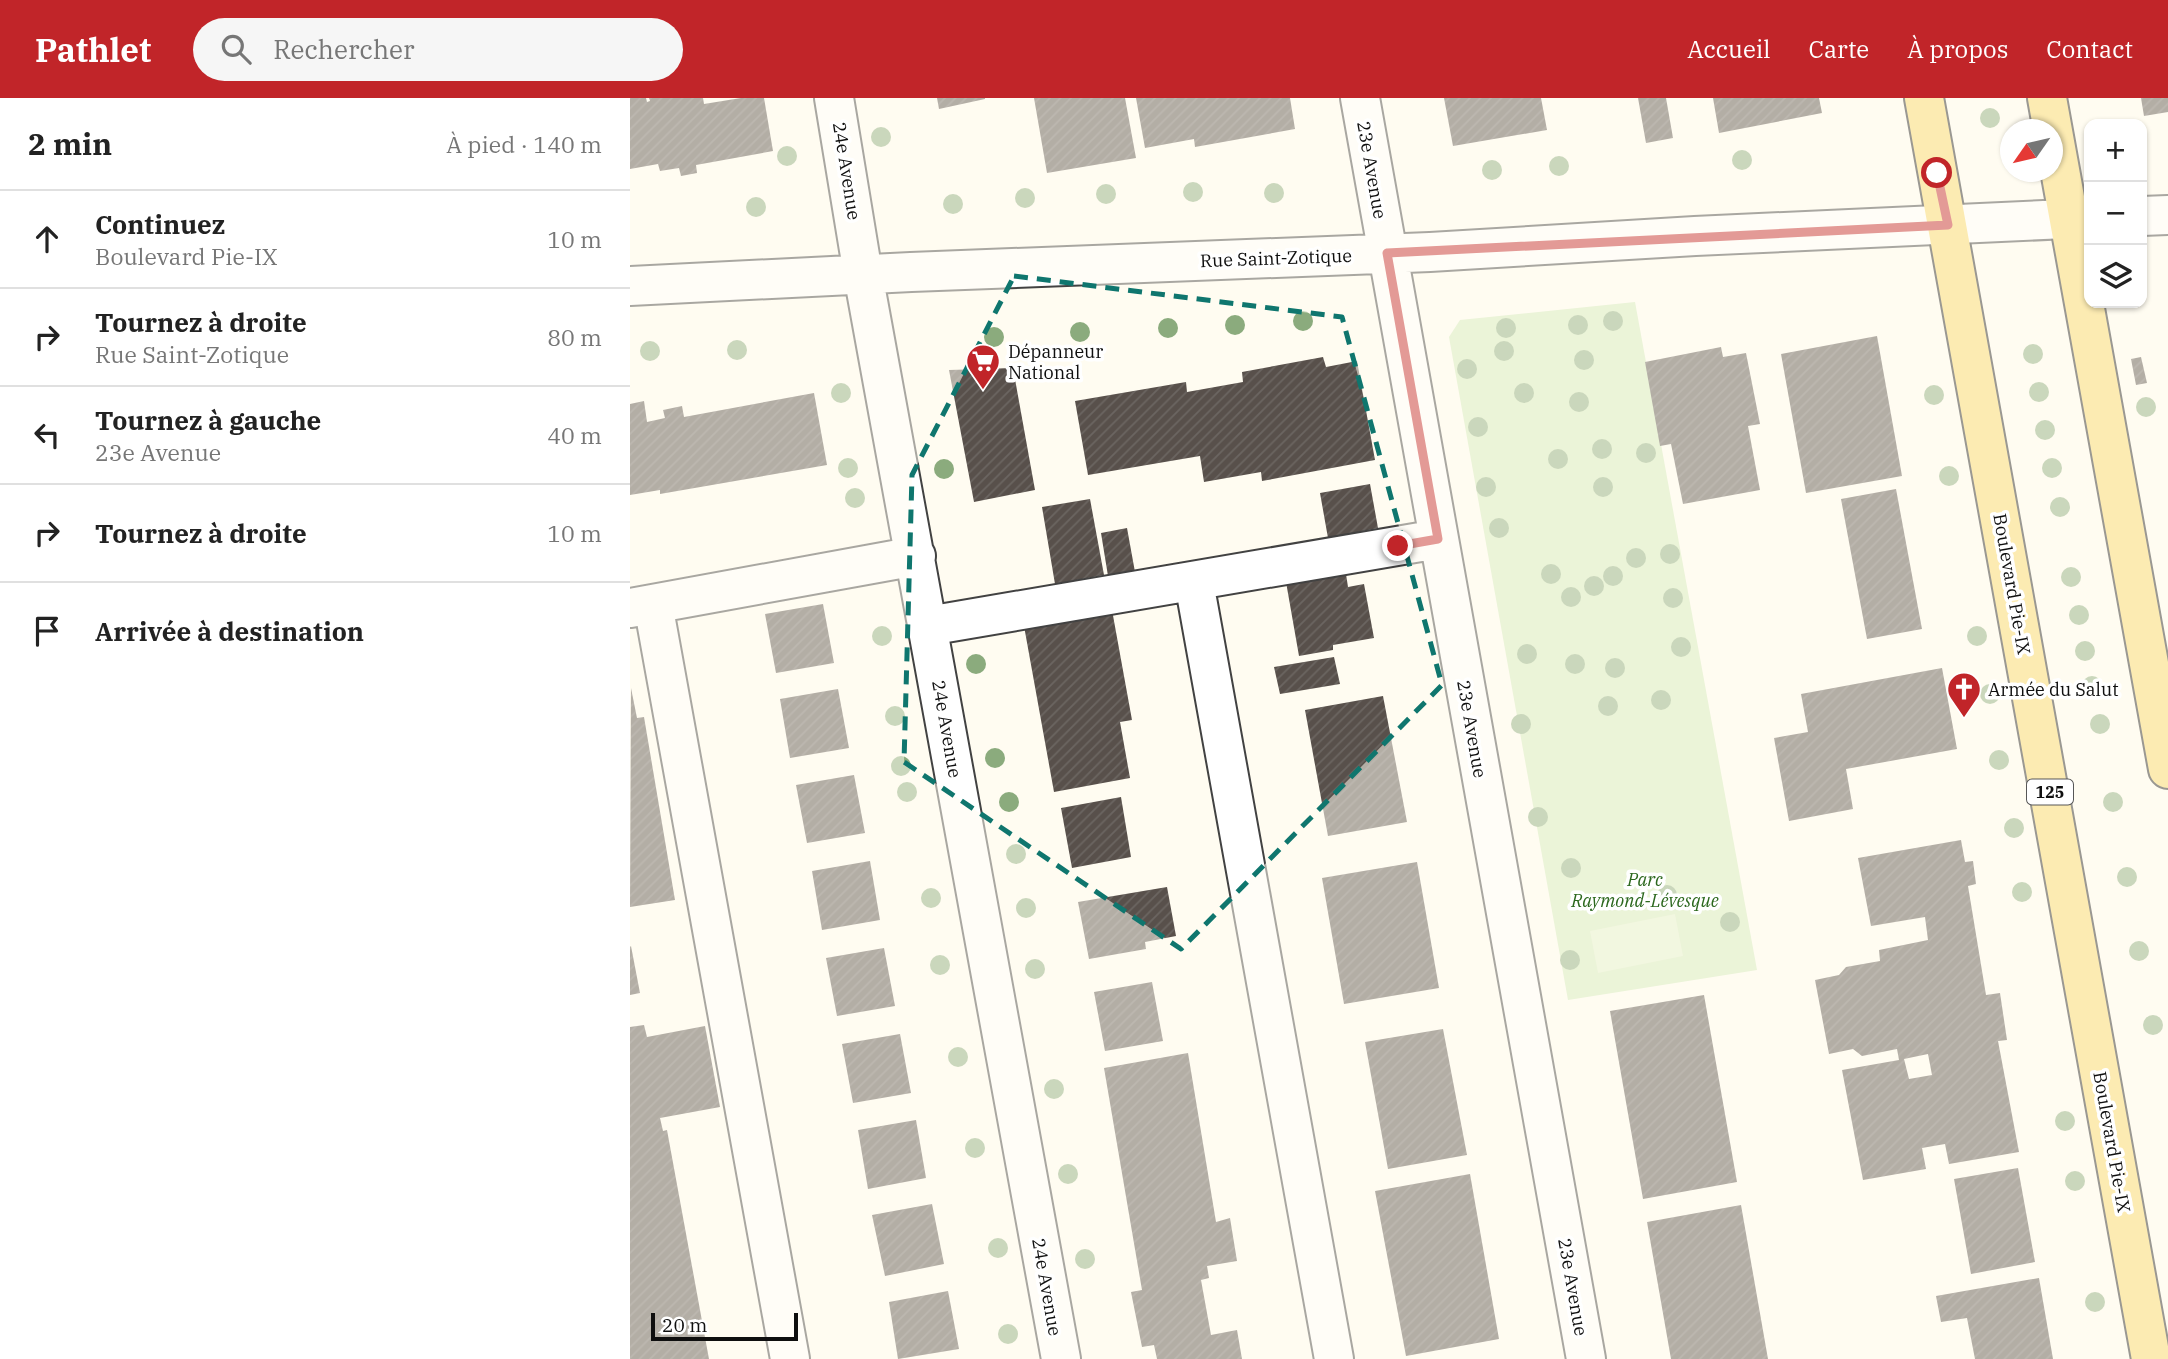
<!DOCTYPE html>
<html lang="fr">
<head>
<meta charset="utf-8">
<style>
  body { margin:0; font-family:"IBM Plex Serif",serif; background:#f6f6f6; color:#222 }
  .controls { position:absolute; right:21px; top:21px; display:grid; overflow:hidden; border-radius:14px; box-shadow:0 2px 5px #0004 }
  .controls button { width:63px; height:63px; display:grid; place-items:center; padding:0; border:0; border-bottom:2px solid #e0e0e0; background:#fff; color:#222; font:35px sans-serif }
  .compass { position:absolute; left:1370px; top:21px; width:63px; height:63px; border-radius:50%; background:#fff; box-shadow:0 2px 5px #0004; rotate:236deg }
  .scale { position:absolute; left:21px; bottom:18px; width:147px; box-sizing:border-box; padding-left:7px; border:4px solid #0f0f0f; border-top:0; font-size:19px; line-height:24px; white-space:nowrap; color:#0f0f0f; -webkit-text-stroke:5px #fff; paint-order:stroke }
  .stop { position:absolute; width:21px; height:21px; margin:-16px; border:5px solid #c12529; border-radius:50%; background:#fff }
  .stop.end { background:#c12529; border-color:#fff; box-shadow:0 2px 7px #0008 }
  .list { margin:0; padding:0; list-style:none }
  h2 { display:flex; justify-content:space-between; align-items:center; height:91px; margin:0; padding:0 28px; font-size:30px }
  h2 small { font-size:23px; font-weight:400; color:#767676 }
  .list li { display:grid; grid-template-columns:46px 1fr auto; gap:21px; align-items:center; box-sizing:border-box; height:98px; padding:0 28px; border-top:2px solid #e0e0e0 }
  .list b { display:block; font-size:26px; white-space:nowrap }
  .list p { margin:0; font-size:23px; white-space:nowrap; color:#767676 }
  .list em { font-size:23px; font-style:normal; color:#767676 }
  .icon { flex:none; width:38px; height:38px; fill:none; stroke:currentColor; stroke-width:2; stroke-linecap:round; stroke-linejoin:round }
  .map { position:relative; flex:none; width:1538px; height:1261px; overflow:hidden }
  header { display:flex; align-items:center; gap:42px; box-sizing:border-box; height:98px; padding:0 35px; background:#c12529; color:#fff }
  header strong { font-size:33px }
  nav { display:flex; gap:38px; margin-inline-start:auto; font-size:24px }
  .search { width:490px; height:63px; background:#f6f6f6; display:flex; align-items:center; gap:18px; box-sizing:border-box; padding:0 24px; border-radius:38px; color:#767676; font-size:26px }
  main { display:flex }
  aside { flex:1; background:#fff }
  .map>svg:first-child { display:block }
</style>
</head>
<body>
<header>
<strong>Pathlet</strong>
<div class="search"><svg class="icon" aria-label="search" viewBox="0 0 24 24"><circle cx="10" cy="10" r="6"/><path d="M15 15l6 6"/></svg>Rechercher</div>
<nav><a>Accueil</a><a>Carte</a><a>À propos</a><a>Contact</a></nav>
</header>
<main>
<aside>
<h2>2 min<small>À pied · 140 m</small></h2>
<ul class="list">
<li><svg class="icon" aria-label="ahead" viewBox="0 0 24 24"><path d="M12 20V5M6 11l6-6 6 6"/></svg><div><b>Continuez</b><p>Boulevard Pie-IX</p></div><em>10 m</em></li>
<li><svg class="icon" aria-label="right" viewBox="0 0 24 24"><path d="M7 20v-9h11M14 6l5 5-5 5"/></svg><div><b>Tournez à droite</b><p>Rue Saint-Zotique</p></div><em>80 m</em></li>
<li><svg class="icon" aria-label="left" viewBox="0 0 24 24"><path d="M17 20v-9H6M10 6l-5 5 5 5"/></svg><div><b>Tournez à gauche</b><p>23e Avenue</p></div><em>40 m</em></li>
<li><svg class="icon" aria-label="right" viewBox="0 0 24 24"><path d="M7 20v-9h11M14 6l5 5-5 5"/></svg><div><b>Tournez à droite</b></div><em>10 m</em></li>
<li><svg class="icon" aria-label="arrive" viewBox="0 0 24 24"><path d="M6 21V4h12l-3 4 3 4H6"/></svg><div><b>Arrivée à destination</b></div></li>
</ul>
</aside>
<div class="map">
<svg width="1538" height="1261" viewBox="0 0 1538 1261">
  <defs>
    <pattern id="building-hatch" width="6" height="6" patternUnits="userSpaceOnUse" patternTransform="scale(1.75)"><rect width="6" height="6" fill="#58504b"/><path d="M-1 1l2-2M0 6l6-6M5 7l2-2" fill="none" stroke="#6b6561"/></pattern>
  </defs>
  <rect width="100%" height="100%" fill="#fffcf1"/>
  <path fill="#d2eaba" d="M1005,204L1127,872L938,902L819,239L830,222Z"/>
  <path fill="#e3f1cc" d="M1045,816L1053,858L968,875L960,833Z"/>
  <path fill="url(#building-hatch)" fill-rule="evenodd" d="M0,0H16L17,4L20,3L19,0H73L74,6L111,0H134L143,53L66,67L67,75L51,78L49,70L30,73L28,66L0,71Z
    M307,0H355V1L309,11Z
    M404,0H495L506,60L417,75Z
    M506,0H660L665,31L565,49L564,41L515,50Z
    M814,0H911L917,32L823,48Z
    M1008,0H1036L1043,40L1016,45Z
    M1083,0H1189L1192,15L1089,35Z
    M1511,0H1538V14L1514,18Z
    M1247,238L1272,378L1176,395L1151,256Z
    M1091,249L1093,259L1116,255L1130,326L1118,328L1130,392L1053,406L1041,346L1030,348L1015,264Z
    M693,259L696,269L727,263L745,362L632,383L631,374L574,384L570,358L458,377L445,303L556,284L557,294L613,284L612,274Z
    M1511,259L1517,285L1506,287L1501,261Z
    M383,270L405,392L344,404L319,272Z
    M184,295L197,367L30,396V392L0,397V306L14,303L17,324L35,320L33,312L52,308L54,319Z
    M740,386L748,430L698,440L690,395Z
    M1266,391L1292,531L1237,541L1211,401Z
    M460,401L474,477L425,486L412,409Z
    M497,430L505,474L478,478L471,435Z
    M716,476L718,489L734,486L744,540L703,547V552L669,558L656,484Z
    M193,506L204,565L146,575L135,516Z
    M482,512L502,622L490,624L500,680L424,694L394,528Z
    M704,559L710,586L650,596L644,569Z
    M1312,570L1327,651L1216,671L1223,711L1159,723L1144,640L1178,634L1171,596Z
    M1,590L7,620L14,619L45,802L0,809Z
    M208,591L219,650L160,660L150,601Z
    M753,598L777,724L698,738L675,612Z
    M224,677L235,735L177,745L166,687Z
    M491,699L501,759L442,770L431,710Z
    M1331,742L1335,764L1343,763L1346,786L1338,788L1356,897L1370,895L1377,942L1368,943L1389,1054L1319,1066L1315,1046L1292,1050L1296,1071L1233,1082L1212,972L1269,962L1267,951L1232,958L1223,951L1199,956L1185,882L1209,877L1216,869L1250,863L1249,852L1298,842L1295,819L1241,828L1228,760ZM1298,956L1302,977L1279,981L1274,961Z
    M240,763L250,822L192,832L182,773Z
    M787,764L809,890L714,906L692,780Z
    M537,789L546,838L515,844L516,851L459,861L448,804Z
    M1,848L10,895L0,897V849Z
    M254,850L265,908L207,918L196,860Z
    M522,884L533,943L475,953L464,894Z
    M1074,897L1107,1084L1013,1101L980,913Z
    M14,927L17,939L75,928L90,1009L30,1020L33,1033L37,1032L79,1261H0V929Z
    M813,931L837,1057L758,1071L735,944Z
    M270,936L281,995L223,1005L212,946Z
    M558,955L586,1124L600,1120L607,1163L577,1168L579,1180L571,1182L581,1237L607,1232L612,1261H527L524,1247L512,1249L501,1194L512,1192L474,970Z
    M286,1022L296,1080L238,1091L228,1032Z
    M1388,1070L1405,1164L1341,1176L1324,1081Z
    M840,1076L869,1241L776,1258L745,1093Z
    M302,1106L314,1166L255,1178L242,1117Z
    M1111,1107L1138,1261H1041L1017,1124Z
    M1409,1180L1423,1261H1345L1337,1220L1311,1224L1306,1198Z
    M318,1193L329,1251L268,1261L259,1204Z"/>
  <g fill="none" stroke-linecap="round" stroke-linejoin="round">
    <g stroke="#424242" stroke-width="42">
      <path id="minor" d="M204,0L233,176L431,1261
        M730,0L956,1261
        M1512,118L1538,117
        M0,188L281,174L800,154L1065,138L1459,120
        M564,484L704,1261
        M23,506L160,1261
        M0,510L286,458
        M298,528L808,441"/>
    </g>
    <g stroke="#202020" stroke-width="42">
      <path id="major" d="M1294,0L1521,1261
        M1417,0L1538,671"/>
    </g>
    <use href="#minor" stroke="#fff" stroke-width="38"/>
    <use href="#major" stroke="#f9d867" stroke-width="38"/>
  </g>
  <g fill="#8bab7d">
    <circle cx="1360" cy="20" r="10"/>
    <circle cx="251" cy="39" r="10"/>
    <circle cx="157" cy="58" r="10"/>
    <circle cx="1112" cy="62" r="10"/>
    <circle cx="929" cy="68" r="10"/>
    <circle cx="862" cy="72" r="10"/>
    <circle cx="563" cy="94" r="10"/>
    <circle cx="644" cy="95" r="10"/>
    <circle cx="476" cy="96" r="10"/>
    <circle cx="395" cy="100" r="10"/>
    <circle cx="323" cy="106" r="10"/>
    <circle cx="126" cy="109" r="10"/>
    <circle cx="673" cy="223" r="10"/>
    <circle cx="983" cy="223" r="10"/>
    <circle cx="605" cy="227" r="10"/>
    <circle cx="948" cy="227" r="10"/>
    <circle cx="538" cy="230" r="10"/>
    <circle cx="876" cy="230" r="10"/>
    <circle cx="450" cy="234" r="10"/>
    <circle cx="364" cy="239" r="10"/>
    <circle cx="107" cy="252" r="10"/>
    <circle cx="20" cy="253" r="10"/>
    <circle cx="874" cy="253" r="10"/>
    <circle cx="1403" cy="256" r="10"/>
    <circle cx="954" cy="262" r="10"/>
    <circle cx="837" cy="271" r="10"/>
    <circle cx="1409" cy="294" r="10"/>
    <circle cx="211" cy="295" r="10"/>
    <circle cx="894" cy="295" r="10"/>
    <circle cx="1304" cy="297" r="10"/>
    <circle cx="949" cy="304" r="10"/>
    <circle cx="1516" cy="309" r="10"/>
    <circle cx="848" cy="329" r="10"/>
    <circle cx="1415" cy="332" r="10"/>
    <circle cx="972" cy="351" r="10"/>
    <circle cx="1016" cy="355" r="10"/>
    <circle cx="928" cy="361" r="10"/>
    <circle cx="218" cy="370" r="10"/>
    <circle cx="1422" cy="370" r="10"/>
    <circle cx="314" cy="371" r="10"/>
    <circle cx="1319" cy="378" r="10"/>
    <circle cx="856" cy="389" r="10"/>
    <circle cx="973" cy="389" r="10"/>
    <circle cx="225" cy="400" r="10"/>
    <circle cx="1430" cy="409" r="10"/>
    <circle cx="869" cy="430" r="10"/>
    <circle cx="1040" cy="456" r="10"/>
    <circle cx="1006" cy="460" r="10"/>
    <circle cx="921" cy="476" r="10"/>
    <circle cx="983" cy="478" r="10"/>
    <circle cx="1441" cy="479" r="10"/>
    <circle cx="964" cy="488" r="10"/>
    <circle cx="941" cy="499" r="10"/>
    <circle cx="1043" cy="500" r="10"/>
    <circle cx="1449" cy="517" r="10"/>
    <circle cx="252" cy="538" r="10"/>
    <circle cx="1347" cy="538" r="10"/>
    <circle cx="1051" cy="549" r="10"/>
    <circle cx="1455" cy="553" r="10"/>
    <circle cx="897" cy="556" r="10"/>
    <circle cx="346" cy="566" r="10"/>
    <circle cx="945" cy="566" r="10"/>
    <circle cx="985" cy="570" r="10"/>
    <circle cx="1462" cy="588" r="10"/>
    <circle cx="1360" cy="596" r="10"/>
    <circle cx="1031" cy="602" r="10"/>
    <circle cx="978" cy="608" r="10"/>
    <circle cx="265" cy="618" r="10"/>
    <circle cx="891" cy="626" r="10"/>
    <circle cx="1470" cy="626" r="10"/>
    <circle cx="365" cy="660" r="10"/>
    <circle cx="1369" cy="662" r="10"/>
    <circle cx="271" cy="668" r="10"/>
    <circle cx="277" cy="694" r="10"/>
    <circle cx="379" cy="704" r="10"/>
    <circle cx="1483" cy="704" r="10"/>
    <circle cx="908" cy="719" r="10"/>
    <circle cx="1384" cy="730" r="10"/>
    <circle cx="386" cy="756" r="10"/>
    <circle cx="941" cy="770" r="10"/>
    <circle cx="1497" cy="779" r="10"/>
    <circle cx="1392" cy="794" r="10"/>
    <circle cx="1037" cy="797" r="10"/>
    <circle cx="301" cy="800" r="10"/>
    <circle cx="396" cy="810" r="10"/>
    <circle cx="1100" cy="824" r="10"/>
    <circle cx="1509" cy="853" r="10"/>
    <circle cx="940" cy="862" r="10"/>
    <circle cx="310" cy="867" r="10"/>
    <circle cx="405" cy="871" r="10"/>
    <circle cx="1523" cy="927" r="10"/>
    <circle cx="328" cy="959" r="10"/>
    <circle cx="424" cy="991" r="10"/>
    <circle cx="1435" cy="1023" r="10"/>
    <circle cx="345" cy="1050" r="10"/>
    <circle cx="438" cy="1076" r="10"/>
    <circle cx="1445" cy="1083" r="10"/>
    <circle cx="368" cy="1150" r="10"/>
    <circle cx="455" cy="1161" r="10"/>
    <circle cx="1465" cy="1204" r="10"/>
    <circle cx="378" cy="1236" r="10"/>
  </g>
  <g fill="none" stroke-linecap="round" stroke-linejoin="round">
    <path stroke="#c12529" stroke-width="9" d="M768,448L808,441L757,155L1318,127L1307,75"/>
  </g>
  <path d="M0 0H1538V1261H0ZM384,178L712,219L812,587L551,851L274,664L282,377Z" fill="#fffcf1" fill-opacity=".55" fill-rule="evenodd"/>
  <path fill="none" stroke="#0f766e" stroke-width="5" stroke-dasharray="14 9" stroke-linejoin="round" d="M384,178L712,219L812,587L551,851L274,664L282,377Z"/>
  <defs>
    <g id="supermarket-pin" transform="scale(1.75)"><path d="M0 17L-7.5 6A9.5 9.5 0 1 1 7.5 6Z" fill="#c12529" stroke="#fff"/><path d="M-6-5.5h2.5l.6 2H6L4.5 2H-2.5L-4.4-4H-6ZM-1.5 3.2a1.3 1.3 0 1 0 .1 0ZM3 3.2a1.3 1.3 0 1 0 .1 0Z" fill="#fff"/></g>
    <g id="church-pin" transform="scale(1.75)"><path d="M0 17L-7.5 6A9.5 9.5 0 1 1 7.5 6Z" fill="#c12529" stroke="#fff"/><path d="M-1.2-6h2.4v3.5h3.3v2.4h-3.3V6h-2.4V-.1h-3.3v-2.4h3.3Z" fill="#fff"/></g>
  </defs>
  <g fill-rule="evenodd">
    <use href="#supermarket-pin" x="353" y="263"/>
    <use href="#church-pin" x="1334" y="591"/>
  </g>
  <g text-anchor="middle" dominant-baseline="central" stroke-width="7" stroke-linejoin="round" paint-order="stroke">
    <rect fill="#fff" stroke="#575757" stroke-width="2" x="1397" y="681.5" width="46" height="25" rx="5"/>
    <g font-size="16" font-weight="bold" fill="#0f0f0f">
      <text x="1420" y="694">125</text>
    </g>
    <g font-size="18" fill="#0f0f0f" stroke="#fff">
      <text transform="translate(742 72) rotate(80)">23e Avenue</text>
      <text transform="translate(217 73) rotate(81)">24e Avenue</text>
      <text transform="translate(646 160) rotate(-2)">Rue Saint-Zotique</text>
      <text transform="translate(1382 486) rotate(80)">Boulevard Pie-IX</text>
      <text transform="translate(317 631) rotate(80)">24e Avenue</text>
      <text transform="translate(842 631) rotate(80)">23e Avenue</text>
      <text transform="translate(1482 1044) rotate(80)">Boulevard Pie-IX</text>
      <text transform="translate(417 1189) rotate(80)">24e Avenue</text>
      <text transform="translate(943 1189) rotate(80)">23e Avenue</text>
    </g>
    <g font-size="18" fill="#0f0f0f" stroke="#fff" text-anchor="start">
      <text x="378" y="253">Dépanneur<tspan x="378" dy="21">National</tspan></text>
      <text x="1358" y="591">Armée du Salut</text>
    </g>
    <g font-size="18" font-style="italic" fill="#2c681e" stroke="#fff">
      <text x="1015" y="781">Parc<tspan x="1015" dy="21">Raymond-Lévesque</tspan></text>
    </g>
  </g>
</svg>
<div class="controls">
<button>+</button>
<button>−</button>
<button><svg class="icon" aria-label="layers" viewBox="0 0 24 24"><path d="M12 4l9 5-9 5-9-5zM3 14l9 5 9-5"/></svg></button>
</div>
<svg class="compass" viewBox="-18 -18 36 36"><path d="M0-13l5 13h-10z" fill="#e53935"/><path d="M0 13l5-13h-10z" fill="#767676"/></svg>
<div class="scale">20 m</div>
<div class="stop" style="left:1307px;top:75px"></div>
<div class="stop end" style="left:768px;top:448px"></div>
</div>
</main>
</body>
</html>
